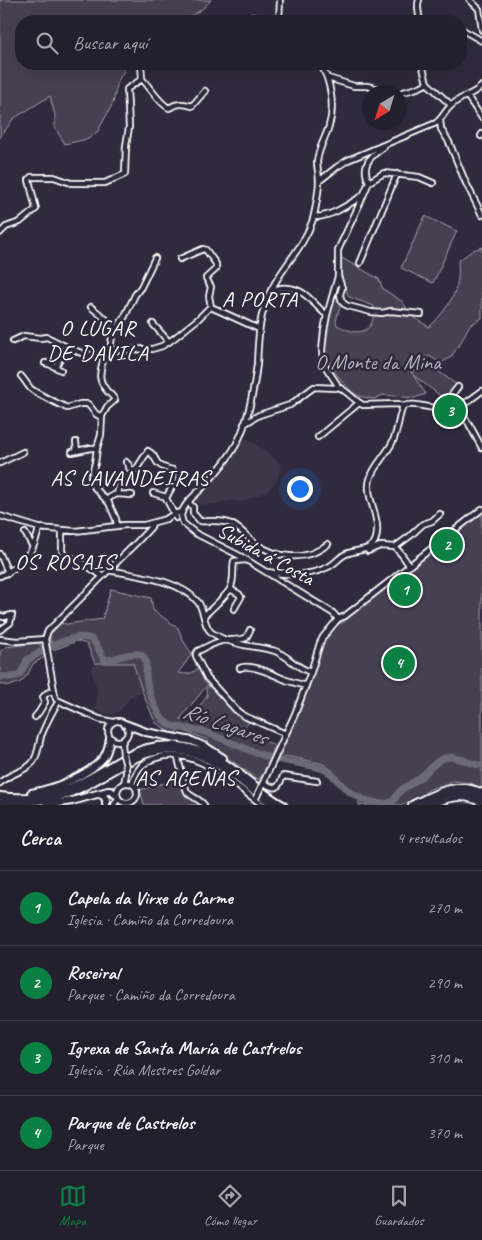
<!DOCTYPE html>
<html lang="es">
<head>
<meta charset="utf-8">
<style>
  body { margin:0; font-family:Caveat,sans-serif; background:#2b2836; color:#f1f3f6 }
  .compass { position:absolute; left:362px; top:85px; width:45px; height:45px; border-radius:50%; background:#23202e; box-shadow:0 5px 20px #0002; rotate:218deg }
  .you { position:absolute; left:299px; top:488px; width:18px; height:18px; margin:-12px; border:4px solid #fff; border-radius:50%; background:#1a73e8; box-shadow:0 0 0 8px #1a73e833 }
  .badge { display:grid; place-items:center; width:32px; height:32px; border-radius:50%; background:#0b8043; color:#fff; font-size:16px; font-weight:700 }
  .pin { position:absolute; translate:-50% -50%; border:2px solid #fff; box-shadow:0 1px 5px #0006 }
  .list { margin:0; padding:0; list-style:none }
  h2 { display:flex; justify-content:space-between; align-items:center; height:65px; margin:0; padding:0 20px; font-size:21px }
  h2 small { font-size:16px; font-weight:400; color:#a3a3aa }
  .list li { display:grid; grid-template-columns:32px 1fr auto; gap:15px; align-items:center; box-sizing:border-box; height:75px; padding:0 20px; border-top:1px solid #403e4a }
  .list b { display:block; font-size:19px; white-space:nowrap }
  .list p { margin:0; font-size:16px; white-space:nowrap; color:#a3a3aa }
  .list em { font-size:16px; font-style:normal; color:#a3a3aa }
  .icon { flex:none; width:28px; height:28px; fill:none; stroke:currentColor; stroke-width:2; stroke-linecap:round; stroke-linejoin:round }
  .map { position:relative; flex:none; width:482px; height:805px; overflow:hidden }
  .search { position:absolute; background:#23202e; box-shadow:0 5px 20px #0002; left:15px; right:15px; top:15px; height:55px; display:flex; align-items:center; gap:12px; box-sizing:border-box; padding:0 18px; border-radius:20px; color:#a3a3aa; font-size:19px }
  .sheet { height:365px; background:#23202e }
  nav { display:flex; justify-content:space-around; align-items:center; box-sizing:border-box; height:70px; border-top:1px solid #403e4a; background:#23202e; font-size:14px; color:#a3a3aa }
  nav a { display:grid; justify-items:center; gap:2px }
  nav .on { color:#0b8043 }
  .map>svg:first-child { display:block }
</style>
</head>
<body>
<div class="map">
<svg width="482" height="805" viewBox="0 0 482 805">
  <rect width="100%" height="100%" fill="#2f2a3d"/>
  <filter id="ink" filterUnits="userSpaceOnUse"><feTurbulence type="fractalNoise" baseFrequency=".02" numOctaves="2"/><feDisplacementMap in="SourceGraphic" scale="10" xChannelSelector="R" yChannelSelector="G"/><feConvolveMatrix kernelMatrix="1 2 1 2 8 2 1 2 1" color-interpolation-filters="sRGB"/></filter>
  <g filter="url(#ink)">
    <path fill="#3c3749" d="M243,438L255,443L281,464L278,478L275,482L268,491L242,502L230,500L229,502L224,501L219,504L201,505L195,501L213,481L238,448Z
      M95,663H133L142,691L130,698L121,710L112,715L96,711L97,691L91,669Z"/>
    <path fill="#464152" stroke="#a2a0a8" d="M0,0H211C200,13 190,17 175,21H21V64H128L118,81L113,103L98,131L88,139L65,144L55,128V116L50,96L13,119L0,138Z
      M425,216L457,231L433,283L401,268Z
      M482,247V318L469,326L460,344L450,358L441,363L429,356L418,360L411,371L412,374L423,360L457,385L446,400L413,375L426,394L414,398L383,395L374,399C368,398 360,397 355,394C346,387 328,366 326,354C323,336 330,311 336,294L340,306L336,321L337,325C348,331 365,338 372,322C374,318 373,311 374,306L349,297L341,277L340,257L379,279L383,289L403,302L410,315L429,327C443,314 457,296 458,277C459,271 458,266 458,261L473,250Z
      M482,511V789L471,783L452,781L430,789L419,797L402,805H359V796L345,785L332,770L323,764L310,761L279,755L299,710L324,638L338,624L344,622L346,617Z
      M111,589L151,598L153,610L178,628L184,642L192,654L178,673C187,675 194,674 199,666L209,683L180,719L189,720L205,699L207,695L206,689L210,686H213C225,700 233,713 250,721L243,729L275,746L262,777H260L259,780L209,745L208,740L181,730L172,734L155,722L142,691L133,663H95L87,644L77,641L53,650L49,634L58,623L67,624L102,619Z
      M39,643L43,649L44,657L33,664L28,674L21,682L10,686L0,684V652L5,647Z
      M181,778L185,791L203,805H144L140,790Z"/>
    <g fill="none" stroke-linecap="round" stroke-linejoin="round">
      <path stroke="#6d6a77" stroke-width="7" d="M0,677C18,677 20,679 27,660C33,657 38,653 44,650C54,644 82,632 92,640C98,645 100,654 105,660C116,660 127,652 138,654C141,655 143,655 144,658C148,663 145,671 146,676C147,689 157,717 168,724C176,729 191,728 201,731C225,738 247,751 271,758C288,763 307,763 323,769C332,772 336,780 343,786C351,795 361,799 372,802C379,804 388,805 394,800C396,797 398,794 400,791C407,785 416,782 422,776C429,771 434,762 442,759C455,753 469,765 482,765"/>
      <g stroke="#fff" stroke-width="8">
        <path id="street" d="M470,0L479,9L482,30
          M225,21L254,17L264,21
          M279,21L280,0
          M419,21C420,14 416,7 419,0
          M461,29L482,41
          M422,64L427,83L451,105
          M328,78L354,86H367L391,92
          M142,79C150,87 159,103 169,108C177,103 183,103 192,106L205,91
          M400,93C409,90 419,89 427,83
          M467,96L482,118
          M440,120L441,129L449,142L465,181L482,215
          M481,136L482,134
          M319,181L337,167L348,160L436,123C443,118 445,110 452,105C461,96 473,95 482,86
          M369,182C360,164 371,156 384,147
          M314,217C331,217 348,205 362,196
          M0,233L6,227L20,222L36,209L29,180L31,177H54L71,183H105L125,174L126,146L129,127L127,89L142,79L141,64
          M180,259L203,249L206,250L216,264V269L206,278L211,287L209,296L211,307
          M360,263L397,174
          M338,276L342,288L340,294L341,299L344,304L348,306L371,312L382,313L391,311L421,314
          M271,290C276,290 281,287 287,288C307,289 313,305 327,315
          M91,307L117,328
          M153,324L169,342
          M13,341L24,336L40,338L47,337L71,349L84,354L101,356H104L110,351L118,350L152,349L162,346L173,339L198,319L209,308L211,307L259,329
          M110,351L112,336L125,316L135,295L141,287L155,258
          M104,356C101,371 96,378 107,391C110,394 113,396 115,400L107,407L102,416L101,435L97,448L95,463L91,477L93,485L95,488L109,503L116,519L117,526
          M45,363L49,364L61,370
          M55,367L67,347
          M21,376C25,380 27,385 31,389C39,395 57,403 67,408L80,404H88L96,414L101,417
          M337,386V384L323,363L322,350L324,331L327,315L338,276V250L361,201L363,196L369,182L384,173L419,177L433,183
          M445,403L458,387
          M458,404L467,421
          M403,406C416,402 425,408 438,408L446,403L458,404L467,402L482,391
          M244,424L259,415L290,405L314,387L336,388L337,386C347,391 354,400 363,405L398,404L403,406
          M469,424L482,448
          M318,437L359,403
          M76,442L77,451
          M72,452L91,448H97
          M126,462L129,465V468L135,471L148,451C157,456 153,460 160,465C163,468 169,469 173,470V485L166,498L176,518
          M0,463L23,452
          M117,493L120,484L124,483
          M153,493L166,497
          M107,500C116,491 121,495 132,495
          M189,503L193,507V513L200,521C211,522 220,519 231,524C240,528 247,537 255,543C278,559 306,562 328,544
          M0,516L39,528L75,531L125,525H144L166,519L174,514L181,512
          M181,516C183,503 198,493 206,484C218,471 230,457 238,441C249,419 254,388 257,364C258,347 258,331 262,315C265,304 269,293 275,283C287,262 304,245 312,222C315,214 319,189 319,181C319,174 317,168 317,162C318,149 326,137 329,126C335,107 331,80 320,64
          M181,516L183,523L195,533L240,556L333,613L338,619
          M62,530V552C66,557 71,557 77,560C85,565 94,570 102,576
          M25,533L33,547
          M395,547L410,536L423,524L432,521L440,514
          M368,551L380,546L395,547L402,555L409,565
          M0,554L8,573
          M109,570C136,576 179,579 198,602C205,611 203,626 212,633C226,642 240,645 256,647C262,648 269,649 275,651C288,655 295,668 311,672
          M267,572C288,575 308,577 328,567C335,564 339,557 346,554C360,548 376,553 377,532C379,514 365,497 370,479C373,467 386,455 392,443C398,432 398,418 403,406
          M0,576C21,567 35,551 39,528
          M230,589L239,594L241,597L234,609
          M204,616C210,610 227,595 230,589C235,580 232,569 234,561L247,560
          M338,619L345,616L482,509
          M0,630L10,623L12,615L4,617L0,616
          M250,630L246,638C237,641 229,639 221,641C213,643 205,648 198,651L196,654V656L207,678L236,710L244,716L286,734
          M0,639L17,641L45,639
          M240,668C251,663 275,675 286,680C292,682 299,684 306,686
          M59,701L56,699L55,696L45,639L48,631L138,541L151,527L152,523
          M59,701L99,719L113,722
          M35,717L39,712L45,702L43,697L47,693L54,690
          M108 731a10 10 0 1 1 20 0a10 10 0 1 1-20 0Z
          M123,755L122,743L124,740
          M177,756C181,765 183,787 188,793C193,798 200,799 204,805
          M117 793a10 10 0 1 1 20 0a10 10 0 1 1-20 0Z
          M0,783C9,773 26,772 33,762C38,755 39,744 41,736C46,724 51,712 59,701
          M124,783L126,774V766
          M263,783C277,789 277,791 283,776L317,781
          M132,784C136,771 141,763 153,759C196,743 232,785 263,805
          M262,785L295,714L311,672L320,643L323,637L338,619
          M114,805L118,798
          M433,805C449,798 466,794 482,804"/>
      </g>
      <g stroke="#fff" stroke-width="10">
        <path id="primary" d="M125,724L146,732L192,741L206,747L223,758
          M31,793C54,789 90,775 104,757C108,751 109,744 110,738
          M98,794L102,795L106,799V805
          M0,796C24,799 48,797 71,787C116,768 142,732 197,750C229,759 254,789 283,805
          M0,802C24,804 48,802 71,793C115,775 144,737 197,755C225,765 248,789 273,805
          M46,805L72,801L108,791H111L116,795
          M412,805C434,794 457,780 482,793
          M423,805C442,795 461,788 482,799"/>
      </g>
      <use href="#street" stroke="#2f2a3d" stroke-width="4.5"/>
      <use href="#primary" stroke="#2f2a3d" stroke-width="6"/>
      <g stroke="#fff" stroke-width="8" stroke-linecap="butt">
        <path id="street-bridge" d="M123,755L126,766
          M256,798L262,785"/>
      </g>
      <use href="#street-bridge" stroke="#2f2a3d" stroke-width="4.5"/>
    </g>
  </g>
  <g text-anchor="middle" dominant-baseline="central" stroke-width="5" stroke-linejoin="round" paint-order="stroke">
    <g font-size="21" fill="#b5b3ba" stroke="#2f2a3d">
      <text x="378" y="362">O Monte da Mina</text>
    </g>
    <g font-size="21" fill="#fff" stroke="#2f2a3d">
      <text transform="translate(266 554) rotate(29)">Subida á Costa</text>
    </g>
    <g font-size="22" letter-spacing="1" fill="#fff" stroke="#2f2a3d">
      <text x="260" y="299">A PORTA</text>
      <text x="98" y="328">O LUGAR<tspan x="98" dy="25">DE DAVILA</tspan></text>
      <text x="130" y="478">AS LAVANDEIRAS</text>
      <text x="65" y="562">OS ROSAIS</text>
      <text x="186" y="778">AS ACEÑAS</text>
    </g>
    <g font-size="22" font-style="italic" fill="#b6b4bb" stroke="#2f2a3d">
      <text transform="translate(225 724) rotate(19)">Río Lagares</text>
    </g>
  </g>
</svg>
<svg class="compass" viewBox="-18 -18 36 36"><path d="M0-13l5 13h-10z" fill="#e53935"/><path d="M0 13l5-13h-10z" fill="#a3a3aa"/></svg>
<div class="you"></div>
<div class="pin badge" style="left:405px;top:590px">1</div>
<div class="pin badge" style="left:447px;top:545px">2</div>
<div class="pin badge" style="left:450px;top:411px">3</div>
<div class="pin badge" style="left:399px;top:663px">4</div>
<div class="search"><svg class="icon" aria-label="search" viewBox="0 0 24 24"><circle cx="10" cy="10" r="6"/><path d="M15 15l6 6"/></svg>Buscar aquí</div>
</div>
<section class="sheet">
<h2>Cerca<small>4 resultados</small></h2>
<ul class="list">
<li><span class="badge">1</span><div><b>Capela da Virxe do Carme</b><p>Iglesia · Camiño da Corredoura</p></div><em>270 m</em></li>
<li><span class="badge">2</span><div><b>Roseiral</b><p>Parque · Camiño da Corredoura</p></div><em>290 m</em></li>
<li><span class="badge">3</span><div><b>Igrexa de Santa María de Castrelos</b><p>Iglesia · Rúa Mestres Goldar</p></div><em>310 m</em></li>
<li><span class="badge">4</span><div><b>Parque de Castrelos</b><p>Parque</p></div><em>370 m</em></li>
</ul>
</section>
<nav>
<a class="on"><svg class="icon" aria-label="map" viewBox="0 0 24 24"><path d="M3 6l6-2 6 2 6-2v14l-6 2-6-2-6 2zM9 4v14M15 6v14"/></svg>Mapa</a>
<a><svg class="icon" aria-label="directions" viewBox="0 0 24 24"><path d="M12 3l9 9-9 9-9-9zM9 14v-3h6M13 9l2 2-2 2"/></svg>Cómo llegar</a>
<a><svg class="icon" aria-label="saved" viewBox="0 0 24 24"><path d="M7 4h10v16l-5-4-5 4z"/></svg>Guardados</a>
</nav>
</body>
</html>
